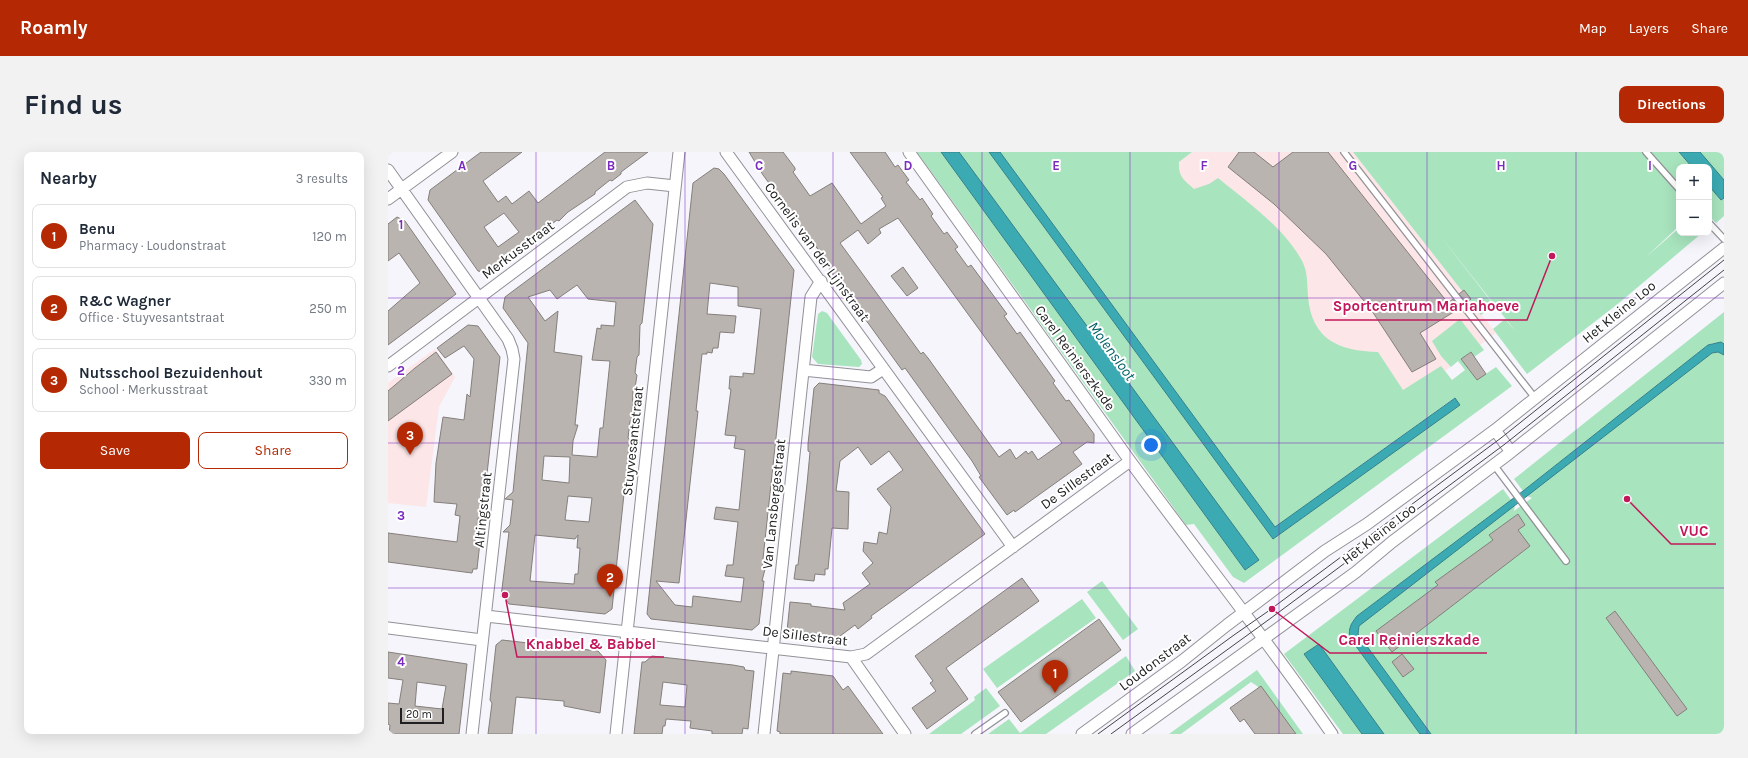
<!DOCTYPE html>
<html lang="en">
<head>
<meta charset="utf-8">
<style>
  body { margin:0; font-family:Karla,sans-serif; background:#f2f2f3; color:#1f2937 }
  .controls { position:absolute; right:12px; top:12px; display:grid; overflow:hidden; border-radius:8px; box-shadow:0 4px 16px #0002 }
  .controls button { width:36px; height:36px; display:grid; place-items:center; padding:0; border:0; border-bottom:1px solid #e0e1e3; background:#fff; color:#1f2937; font:20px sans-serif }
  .scale { position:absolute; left:12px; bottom:10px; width:44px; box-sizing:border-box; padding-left:4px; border:2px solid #202022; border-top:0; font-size:11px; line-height:14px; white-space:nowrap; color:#202022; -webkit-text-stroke:3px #fff; paint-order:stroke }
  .you { position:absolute; left:763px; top:293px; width:14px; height:14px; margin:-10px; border:3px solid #fff; border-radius:50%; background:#1a73e8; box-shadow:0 0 0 6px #1a73e833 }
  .badge { display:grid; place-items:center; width:26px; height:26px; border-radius:50%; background:#b42903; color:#fff; font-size:13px; font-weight:700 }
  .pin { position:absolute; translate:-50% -33px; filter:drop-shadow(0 1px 2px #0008) }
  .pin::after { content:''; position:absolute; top:21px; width:14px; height:12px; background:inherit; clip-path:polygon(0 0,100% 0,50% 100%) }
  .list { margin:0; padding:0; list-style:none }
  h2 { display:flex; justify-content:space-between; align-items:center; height:52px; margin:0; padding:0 16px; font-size:17px }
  h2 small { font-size:13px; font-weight:400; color:#747a83 }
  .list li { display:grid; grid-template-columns:26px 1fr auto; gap:12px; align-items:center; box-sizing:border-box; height:64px; margin:0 8px 8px; padding:0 8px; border:1px solid #e0e1e3; border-radius:8px }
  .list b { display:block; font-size:15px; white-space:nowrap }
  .list p { margin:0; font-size:13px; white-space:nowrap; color:#747a83 }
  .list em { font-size:13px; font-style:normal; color:#747a83 }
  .actions { display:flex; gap:8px; padding:12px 16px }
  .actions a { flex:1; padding:9px 0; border:1px solid #b42903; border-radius:8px; text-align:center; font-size:14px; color:#b42903 }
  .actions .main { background:#b42903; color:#fff }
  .map { position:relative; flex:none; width:1336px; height:582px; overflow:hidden; border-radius:8px }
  header { display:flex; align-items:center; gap:24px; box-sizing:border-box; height:56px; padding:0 20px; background:#b42903; color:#fff }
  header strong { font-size:19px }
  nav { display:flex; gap:22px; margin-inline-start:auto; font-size:14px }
  .intro { display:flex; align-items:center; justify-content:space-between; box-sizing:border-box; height:96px; padding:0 24px }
  h1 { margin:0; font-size:28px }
  .button { padding:10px 18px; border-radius:8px; background:#b42903; color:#fff; font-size:14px; font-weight:700 }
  main { display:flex; gap:24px; padding:0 24px }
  aside { flex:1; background:#fff; border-radius:8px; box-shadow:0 4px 16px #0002 }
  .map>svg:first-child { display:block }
</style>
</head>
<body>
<header>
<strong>Roamly</strong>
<nav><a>Map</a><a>Layers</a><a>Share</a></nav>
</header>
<div class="intro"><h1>Find us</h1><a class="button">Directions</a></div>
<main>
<aside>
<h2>Nearby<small>3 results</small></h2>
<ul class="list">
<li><span class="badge">1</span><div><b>Benu</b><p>Pharmacy · Loudonstraat</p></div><em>120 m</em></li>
<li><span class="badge">2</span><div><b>R&amp;C Wagner</b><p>Office · Stuyvesantstraat</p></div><em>250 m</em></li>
<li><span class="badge">3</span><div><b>Nutsschool Bezuidenhout</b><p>School · Merkusstraat</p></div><em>330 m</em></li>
</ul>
<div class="actions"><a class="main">Save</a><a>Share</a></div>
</aside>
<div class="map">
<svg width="1336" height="582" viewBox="0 0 1336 582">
  <rect width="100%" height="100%" fill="#f6f5fc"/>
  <path fill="#fce6e7" d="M804,0H965L1108,181L1057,219L1064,228L900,347L701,80Z
    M47,197L67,225L51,255L38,355L0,351V231Z"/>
  <path fill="#a8e4be" d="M529,0H553L857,418L870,408L571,0H601L885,387L1072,253L1066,246L887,375L612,0H804L791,10C790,25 796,28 806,37L821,32L830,26C859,50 894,74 913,107C920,119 919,131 920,145C924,188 951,199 990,200L1015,238L1053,214L1064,228L1077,218L1070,209L1063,215L1053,204L1044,189L1072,167L1096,198L1086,205L1082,200L1074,207L1089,228L1108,215L1124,234L856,431L845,425L806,372L798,373Z
    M965,0H1291L1304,15H1291V74L1257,106L1291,76V81H1314L1231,151L1139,222L1105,177L1117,167L1129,181L1121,171L1049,80L1106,153L1093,163Z
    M1312,0H1336V28Z
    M1321,34L1333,48L1336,46V64L1328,71L1321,64Z
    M434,159L439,161L473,208L474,212L471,215L430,212L424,205L430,162Z
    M1336,160V192L1326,191L1320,193L1135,339L1126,327Z
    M1330,200L1336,203V582H1043L973,486L970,482L971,474L1127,353L1126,359L1144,346L1139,344L1324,201Z
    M1115,337L1123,348L969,464L964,469L962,486L1032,582H996L931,492L916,502L974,582H955L896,502Z
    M714,429L750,477L735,488L699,440Z
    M694,447L708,466L609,536L595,517Z
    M738,504L747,519L658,582H600L621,567L632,581Z
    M869,518L915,582H905L869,534L863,530L793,582H781Z
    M598,536L612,554L573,582H541L587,548L586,545Z"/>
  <path fill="#3caab3" stroke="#348188" d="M553,0H571L871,408L857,418Z
    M601,0H612L887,375L1067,246L1072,253L885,387Z
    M1291,0H1312L1336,28V46L1333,48L1321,34V15H1304Z
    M1333,190L1336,192V203L1330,200L1324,201L971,474L970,482L973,486L1043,582H1032L962,486C960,477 963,471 969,464L1135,339L1320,193Z
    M931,492L996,582H974L916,502Z"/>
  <path fill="#bab4b0" stroke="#847f7b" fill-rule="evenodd" d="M93,0H134L95,29L110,50L118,44L124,52L141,39L150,51L217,0H260L233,20V22L224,29L222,28L207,40V42L180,60L171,69L169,68L101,121L90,119L40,48L42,38ZM116,61L131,80L110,95L96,75Z
    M361,0H395L407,16V18L405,20L422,44L444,31L473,72L498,54L493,46L495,45L462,0H497L507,15L510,13L521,28L518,30L532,48L534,46L545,62L543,64L556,82L559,80L570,95L567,97L580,115L583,113L619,162L616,164L629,182L632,180L667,229L665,231L678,249L681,248L706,282V291L699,290L685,300L694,312L627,360L626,358L619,363L591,325L593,324L584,309L517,216L514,218L441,117L443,115L375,23ZM510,66L674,291L650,308L644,299L640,302L638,299L628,307L622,297L611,305L540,206L535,200L533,202L452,91L470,78L480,92L493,81L491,77Z
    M851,0H866L885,15L905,0H940L1060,151L1065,147L1072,156L1032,181L1048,207L1024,220L984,159L938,102L886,52L840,15Z
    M326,16L331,17L336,22L406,118L374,416L377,417L374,429H376L371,472L364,478L263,467L259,462L305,31ZM322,131L350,135V154L373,157L366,222L355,221V225L342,224L341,237H343L337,283L348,284L346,296L357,298L351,358L328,355L326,367L350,370L345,413H339L337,424L356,426L353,450L305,444L304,455L287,453L268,429L291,431L310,259H308L314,202H319V200L324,201L325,196H330L332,180L346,181L348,164L319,162Z
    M247,48L265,72L254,171L252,173L251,203L249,205L247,221L249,223L247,236L245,237L244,268L242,269L240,286L242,288L241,294L224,457L217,462L121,452L116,445H113L121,380H115L122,373L125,348L117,347L125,340L140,191L115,156L117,145ZM189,133L200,147L228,150L226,174L213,173V177L209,176L204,208L222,209L215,276H212L209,305L184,303L185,289L190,273H187L194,204L166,200L170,159L157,169L140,145L162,138L169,147ZM156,304L182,305L181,331L154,328ZM180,344L204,346L201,370L177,368ZM147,383L187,387L190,383L189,396H192L190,422H187L186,432L142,429Z
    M9,65L17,69L68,142L0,193V159L32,131L11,101L0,109V72Z
    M515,115L530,136L519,144L503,124Z
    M1076,138L1083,147L1079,151L1071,142Z
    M80,173L90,174L112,205L94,367L90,366L87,389L92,390L89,417H85L84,421L0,410V381L69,390L72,364L67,363L69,352L46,350L48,311L55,265L76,268L79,242L82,245L86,207L76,194L57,206L49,196Z
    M48,200L64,222L0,269V239L27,216Z
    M1083,200L1098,222L1089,228L1073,207Z
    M431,231L491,238V241L497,244L597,382L483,464L484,466L470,477L467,473L448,487L407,483V480L399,479L402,450L423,452V454L457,458L455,451L482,432L474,421L485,411L475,399L476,390L489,392L491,380L499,382L503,355L489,337L515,318L501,299L483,313L470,295L452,309L448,339L461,340L460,377L444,376L440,417H437V423L427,422L426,429L406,427L408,413H410L419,332L422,300L420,299V292L426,236Z
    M1130,362L1137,373L1130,378L1142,394L1004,500L988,479L1050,433L1047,430L1105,388L1101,383Z
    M634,426L651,449L558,516L580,547L539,577L524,556L548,539L542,531L545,529L527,504Z
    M1227,459L1299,557L1289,564L1218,466Z
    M711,467L733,498L633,570L610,540Z
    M114,488L210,499L218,508L212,561L176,554V549L128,545L124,582H100L104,551L102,548L108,493Z
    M0,500L79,512L71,582H1L2,573L0,572V551L11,552L15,528L0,526ZM29,530L58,534L54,557L27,554Z
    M1014,502L1026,517L1015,525L1004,510Z
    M264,504L345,513L356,515L357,518L366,519L360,577L355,576L354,582H324V579L302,576L303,569L278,567L277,574H275L274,582H246L254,510H257ZM275,530L299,533L297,555L272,553Z
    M403,519L445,524L455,538L460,534L495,582H392V580L389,579L395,521L403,522Z
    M873,534L908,582H867L856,567L852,570L842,556Z"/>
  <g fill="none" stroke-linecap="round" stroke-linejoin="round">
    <g stroke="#929197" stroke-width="8">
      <path id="service" d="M956,0L1147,246
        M1258,0L1291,37
        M1321,71L1336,87
        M1106,313L1178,409
        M587,582L617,561"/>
    </g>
    <g stroke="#929197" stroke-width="13">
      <path id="minor" d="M338,0L625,395
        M521,0C595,103 668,206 742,309C809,400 880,489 944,582
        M0,18L120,187L124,197L126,207L84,582
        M0,47L64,0
        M0,214L239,35L259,31L287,34
        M415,218L483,225L495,217
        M1107,278L1123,300
        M98,464L463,505L478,502L742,309
        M0,476L94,488
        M463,505L517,582
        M228,582L291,0
        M376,582L423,145L433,129
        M694,582L794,509L839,473L937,399L979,372L1107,278L1336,96
        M744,582L968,420L1004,390L1123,300L1336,131"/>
    </g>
    <use href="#service" stroke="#fff" stroke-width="5.5"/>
    <use href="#minor" stroke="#fff" stroke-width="11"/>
    <path stroke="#444447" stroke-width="1" d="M710,582L846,483L879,460L1113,286L1336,108
      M723,582L883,466L1117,292L1336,118"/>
  </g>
  <path fill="none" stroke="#7b2cbf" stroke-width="1" stroke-opacity="0.55" d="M148,0V582M297,0V582M445,0V582M594,0V582M742,0V582M891,0V582M1039,0V582M1188,0V582M0,146H1336M0,291H1336M0,436H1336"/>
  <g text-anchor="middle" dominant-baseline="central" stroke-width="4" stroke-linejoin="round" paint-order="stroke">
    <g font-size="14" fill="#202022" stroke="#fff">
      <text transform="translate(130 98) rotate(-37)">Merkusstraat</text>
      <text transform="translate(429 100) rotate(54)">Cornelis van der Lijnstraat</text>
      <text transform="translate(1231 160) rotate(-39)">Het Kleine Loo</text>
      <text transform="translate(687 206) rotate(54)">Carel Reinierszkade</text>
      <text transform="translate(245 289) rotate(-84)">Stuyvesantstraat</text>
      <text transform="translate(689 329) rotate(-36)">De Sillestraat</text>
      <text transform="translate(386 352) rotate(-84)">Van Lansbergestraat</text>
      <text transform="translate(95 358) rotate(-84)">Altingstraat</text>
      <text transform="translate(991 382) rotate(-38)">Het Kleine Loo</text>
      <text transform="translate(417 484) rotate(7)">De Sillestraat</text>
      <text transform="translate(767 510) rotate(-37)">Loudonstraat</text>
    </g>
    <g font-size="15" font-style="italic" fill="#006167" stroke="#fff">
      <text transform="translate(724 199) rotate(54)">Molensloot</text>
    </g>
  </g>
  <g font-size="13" text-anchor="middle" font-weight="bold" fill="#7b2cbf" stroke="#fff" stroke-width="4" stroke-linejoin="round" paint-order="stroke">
    <text x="74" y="18">A</text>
    <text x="223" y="18">B</text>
    <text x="371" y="18">C</text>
    <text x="520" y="18">D</text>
    <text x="668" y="18">E</text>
    <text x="816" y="18">F</text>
    <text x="965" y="18">G</text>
    <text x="1113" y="18">H</text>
    <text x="1262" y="18">I</text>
    <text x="13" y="77">1</text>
    <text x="13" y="223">2</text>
    <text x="13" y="368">3</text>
    <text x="13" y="514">4</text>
  </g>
  <path fill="none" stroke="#c2185b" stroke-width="1.5" d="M1164 104L1139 168H937M1239 347L1283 392H1328M884 457L942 501H1099M117 443L129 505H276"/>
  <g fill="#c2185b" stroke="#fff" stroke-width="1.5">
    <circle cx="1164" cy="104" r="4"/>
    <circle cx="1239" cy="347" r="4"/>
    <circle cx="884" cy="457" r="4"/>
    <circle cx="117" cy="443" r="4"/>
  </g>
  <g font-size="15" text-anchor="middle" font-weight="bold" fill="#c2185b" stroke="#fff" stroke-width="4" stroke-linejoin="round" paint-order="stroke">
    <text x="1038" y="159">Sportcentrum Mariahoeve</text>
    <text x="1306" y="384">VUC</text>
    <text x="1021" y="493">Carel Reinierszkade</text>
    <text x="203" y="497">Knabbel &amp; Babbel</text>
  </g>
</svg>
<div class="controls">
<button>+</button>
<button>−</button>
</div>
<div class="scale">20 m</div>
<div class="you"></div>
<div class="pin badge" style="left:667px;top:541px">1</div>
<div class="pin badge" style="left:222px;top:445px">2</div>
<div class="pin badge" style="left:22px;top:303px">3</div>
</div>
</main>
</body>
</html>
